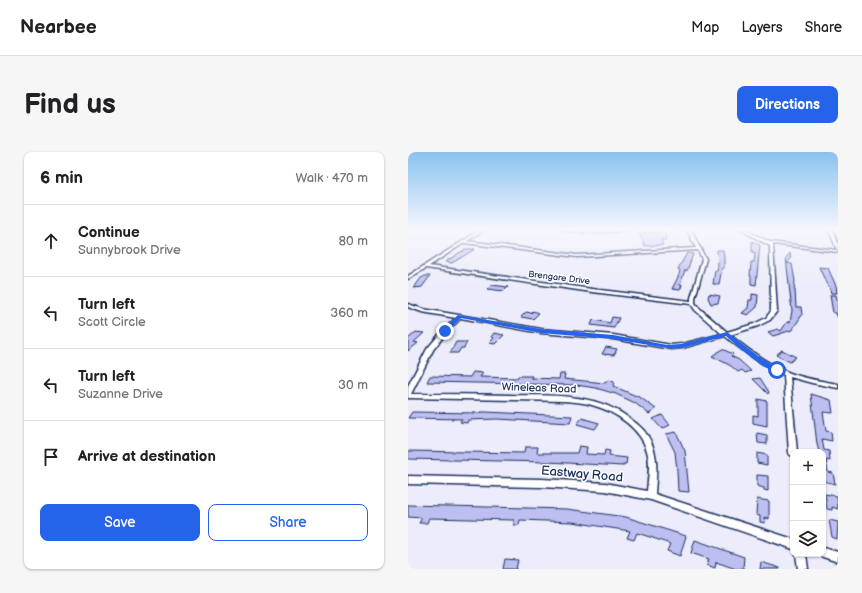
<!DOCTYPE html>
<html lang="en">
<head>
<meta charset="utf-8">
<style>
  body { margin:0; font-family:"Balsamiq Sans",sans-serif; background:#f6f6f6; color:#202124 }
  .controls { position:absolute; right:12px; bottom:12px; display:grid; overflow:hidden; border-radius:8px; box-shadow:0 1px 3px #0004 }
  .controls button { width:36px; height:36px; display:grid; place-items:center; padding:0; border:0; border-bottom:1px solid #e0e0e0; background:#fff; color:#202124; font:20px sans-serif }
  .stop { position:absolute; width:12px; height:12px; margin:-9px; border:3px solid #2563eb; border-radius:50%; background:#fff }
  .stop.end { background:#2563eb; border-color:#fff; box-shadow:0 1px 4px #0008 }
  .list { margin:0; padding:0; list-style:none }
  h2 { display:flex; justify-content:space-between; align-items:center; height:52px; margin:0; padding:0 16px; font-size:17px }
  h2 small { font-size:13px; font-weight:400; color:#757577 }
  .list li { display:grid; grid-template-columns:26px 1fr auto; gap:12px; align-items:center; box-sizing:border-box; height:72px; padding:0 16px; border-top:1px solid #e0e0e0 }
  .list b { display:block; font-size:15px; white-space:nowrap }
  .list p { margin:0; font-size:13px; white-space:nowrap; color:#757577 }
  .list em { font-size:13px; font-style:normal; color:#757577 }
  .actions { display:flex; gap:8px; padding:12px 16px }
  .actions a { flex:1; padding:9px 0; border:1px solid #2563eb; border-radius:8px; text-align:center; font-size:14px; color:#2563eb }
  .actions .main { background:#2563eb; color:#fff }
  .icon { flex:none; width:22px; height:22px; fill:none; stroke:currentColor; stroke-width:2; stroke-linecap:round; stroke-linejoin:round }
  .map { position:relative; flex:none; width:430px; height:417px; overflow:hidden; border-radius:8px }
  header { display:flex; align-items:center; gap:24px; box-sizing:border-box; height:56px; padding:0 20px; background:#fff; border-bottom:1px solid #e0e0e0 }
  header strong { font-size:19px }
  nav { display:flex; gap:22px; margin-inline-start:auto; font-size:14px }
  .intro { display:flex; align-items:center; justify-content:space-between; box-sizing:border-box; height:96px; padding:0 24px }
  h1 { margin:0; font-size:28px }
  .button { padding:10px 18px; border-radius:8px; background:#2563eb; color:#fff; font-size:14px; font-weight:700 }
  main { display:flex; gap:24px; padding:0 24px }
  aside { flex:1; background:#fff; border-radius:8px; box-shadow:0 1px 3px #0004 }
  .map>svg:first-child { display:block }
</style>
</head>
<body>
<header>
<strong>Nearbee</strong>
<nav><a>Map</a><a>Layers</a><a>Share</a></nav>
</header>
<div class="intro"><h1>Find us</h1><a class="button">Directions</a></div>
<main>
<aside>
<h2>6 min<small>Walk · 470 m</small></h2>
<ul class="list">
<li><svg class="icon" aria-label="ahead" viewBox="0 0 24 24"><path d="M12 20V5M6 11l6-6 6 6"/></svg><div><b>Continue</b><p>Sunnybrook Drive</p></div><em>80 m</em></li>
<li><svg class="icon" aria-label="left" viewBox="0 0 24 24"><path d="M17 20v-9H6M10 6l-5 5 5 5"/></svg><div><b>Turn left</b><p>Scott Circle</p></div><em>360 m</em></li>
<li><svg class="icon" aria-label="left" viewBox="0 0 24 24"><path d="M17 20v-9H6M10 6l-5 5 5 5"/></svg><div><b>Turn left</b><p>Suzanne Drive</p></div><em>30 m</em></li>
<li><svg class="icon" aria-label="arrive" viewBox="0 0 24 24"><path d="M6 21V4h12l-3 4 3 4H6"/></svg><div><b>Arrive at destination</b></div></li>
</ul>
<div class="actions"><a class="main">Save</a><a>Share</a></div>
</aside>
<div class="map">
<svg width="430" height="417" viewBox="0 0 430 417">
  <rect width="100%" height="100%" fill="#ececfb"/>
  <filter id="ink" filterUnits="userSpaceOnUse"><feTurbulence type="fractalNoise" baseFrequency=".025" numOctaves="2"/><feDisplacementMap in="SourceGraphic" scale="8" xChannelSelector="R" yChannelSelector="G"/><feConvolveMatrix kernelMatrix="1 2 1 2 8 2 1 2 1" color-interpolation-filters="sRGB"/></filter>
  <g filter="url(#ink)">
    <path fill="#bebff1" stroke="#1b2f5e" d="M257,80L258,88H253L255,93L237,94L231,81Z
      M344,89L352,93L348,133L343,132V124H342L343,110H346L347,101L344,100Z
      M56,97H67L44,111L37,110L54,99L55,100Z
      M309,98H315L316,105V116H314L311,132H305L307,118L309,119L310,114Z
      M279,101L285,102L279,119L277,118L272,133H274L272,138L264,137L271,123L272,118L270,117Z
      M382,101L383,107L379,111L384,112L387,129L386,138H387L388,155H393L394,163L384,178L365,184L360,180L370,177L373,179L379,170H382L384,159L378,106Z
      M411,115L420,116L428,134L429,141H423L421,134L419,133Z
      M17,124H22L14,135L6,136L13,126Z
      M83,133H84L100,135L96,139L79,137Z
      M301,142L312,144L310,151L303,152L300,146Z
      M344,142L350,143L349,155L340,163L334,161L340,156L341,148H344Z
      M422,143H428L430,152V166L428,161H425Z
      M125,159L131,161L125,167L113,165L118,160L123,161Z
      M204,165L211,166L206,176L183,173L185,168L202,171Z
      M8,180L16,181L6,190L10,191L0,199V187Z
      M86,181L96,183L87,192L81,191L86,186L83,185Z
      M48,190H59L56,196H53L50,201H42Z
      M198,195L209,197L206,203L194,202Z
      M314,197L325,202L323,204L331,208L343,219L337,221L334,218L330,220L323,214L304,204Z
      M374,198L388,205L382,210L368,203Z
      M65,220L75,221L72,225L109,226L110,224H124L123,226L151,227L152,222H157L156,227L197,231L201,228L206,230L205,234L233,246L248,257L241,262L227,251L208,242L188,236L168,233L19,230L22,224L62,225Z
      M352,226L361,240L360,242L345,227Z
      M403,242L423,248L425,261L415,260L418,279L423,280L424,289L414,287L416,298L421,299L422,309L418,308L420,320L425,321L427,332L415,329V300H411L409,292Z
      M350,247L359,249V274L345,271V263L350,264Z
      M4,260L72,261L73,260H78L164,264L162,271L89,267L60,268L59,271L52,270L54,267L0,266Z
      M254,263L262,273L254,277L245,267Z
      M174,266L177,267L191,271L187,277L169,272Z
      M268,280L277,299L281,340L270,339L269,318L267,300L258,282Z
      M349,281L359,283V292L350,291Z
      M171,294L179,295L178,302L196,303L197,298L202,299L201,304L219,306L218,312H215V314L140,310L0,307V299L116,301L117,295H130L129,301H169Z
      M349,301L359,303V313L349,311Z
      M349,323L360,324V339L356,338V336L349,334Z
      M417,342L429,344L430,357L424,355V358L419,357Z
      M349,347L361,349V367L356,365L357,371L352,370V364L348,363Z
      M0,353L159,357L218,365L278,384L272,404L259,399L262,392L245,386L229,381L226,388L219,386L222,379L164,370L112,368L111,373H106V368L21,366L19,371H11L14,366L0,365Z
      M421,368L430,370L429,387L424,385Z
      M287,388L336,405L335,417H328L308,410L307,416L299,413L301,407L283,401Z
      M97,407L110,408L108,417H95Z
      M353,410L372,416V417H352Z"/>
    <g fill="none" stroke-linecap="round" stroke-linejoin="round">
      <g stroke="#1b2f5e" stroke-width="3">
        <path id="minor" d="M72,78H76L59,89L169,103L288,96L279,78H283L292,96L294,97L293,98L298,107L287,146V151L291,156L319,180L346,172L358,166L363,159L362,94L333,78H338L362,90L429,98L421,78H425L430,92V100L365,92L369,159L362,168L350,174L322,183C340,198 359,212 382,221C397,227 414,229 430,232V236L404,231L382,225L389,300H385V304L382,303L381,301L376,223C354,213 335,200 317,184L274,196L263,197L205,187L133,181L53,166L39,180L25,198L3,242C36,242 68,242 101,243C142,244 186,240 221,266C230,272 239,280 243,290C251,307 248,324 247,342L385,387V397L243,348L197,339L134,335L0,332V324L134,327L197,331L239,339C240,326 243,312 239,299C233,277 208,260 187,254C177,250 166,250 156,249L0,246V234L19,197L35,178L48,166L14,160L0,155V152L15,157L133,177L205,183L263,193L274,192L314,182L287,158L283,152L184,140L18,116L0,127V124ZM56,91L169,105L290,98L294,107L283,146V149L184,137L21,114Z
          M155,78L185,79L217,78L215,79L185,81L157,79Z
          M415,396L430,400V410L412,404L411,402H415Z
          M388,402H398L400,417H390Z"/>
      </g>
      <use href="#minor" fill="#fff" fill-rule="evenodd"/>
    </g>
  </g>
  <linearGradient id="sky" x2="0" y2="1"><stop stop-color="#89c2f0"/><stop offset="0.57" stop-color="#f6f6fd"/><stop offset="1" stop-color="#f6f6fd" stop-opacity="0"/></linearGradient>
  <rect width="430" height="136" fill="url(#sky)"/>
  <path fill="#2563eb" d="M50,163L133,177L205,183L259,193L273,192L319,180L350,204L372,218L371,220C359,221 327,192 318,184L274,196H259L205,187L133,181L53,166L39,180H35V177Z"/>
  <g text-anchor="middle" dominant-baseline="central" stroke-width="3" stroke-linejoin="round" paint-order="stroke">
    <g font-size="9" fill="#1b2f5e" stroke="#fff">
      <text transform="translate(151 126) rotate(7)">Brengare Drive</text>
    </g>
    <g font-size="11" fill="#1b2f5e" stroke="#fff">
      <text transform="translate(131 236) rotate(2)">Wineleas Road</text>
    </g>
    <g font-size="13" fill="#1b2f5e" stroke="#fff">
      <text transform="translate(174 322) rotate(5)">Eastway Road</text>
    </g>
  </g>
</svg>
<div class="controls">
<button>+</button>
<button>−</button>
<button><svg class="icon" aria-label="layers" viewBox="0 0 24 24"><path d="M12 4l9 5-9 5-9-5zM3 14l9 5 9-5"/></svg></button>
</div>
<div class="stop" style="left:369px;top:218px"></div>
<div class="stop end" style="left:37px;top:179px"></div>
</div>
</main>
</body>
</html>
